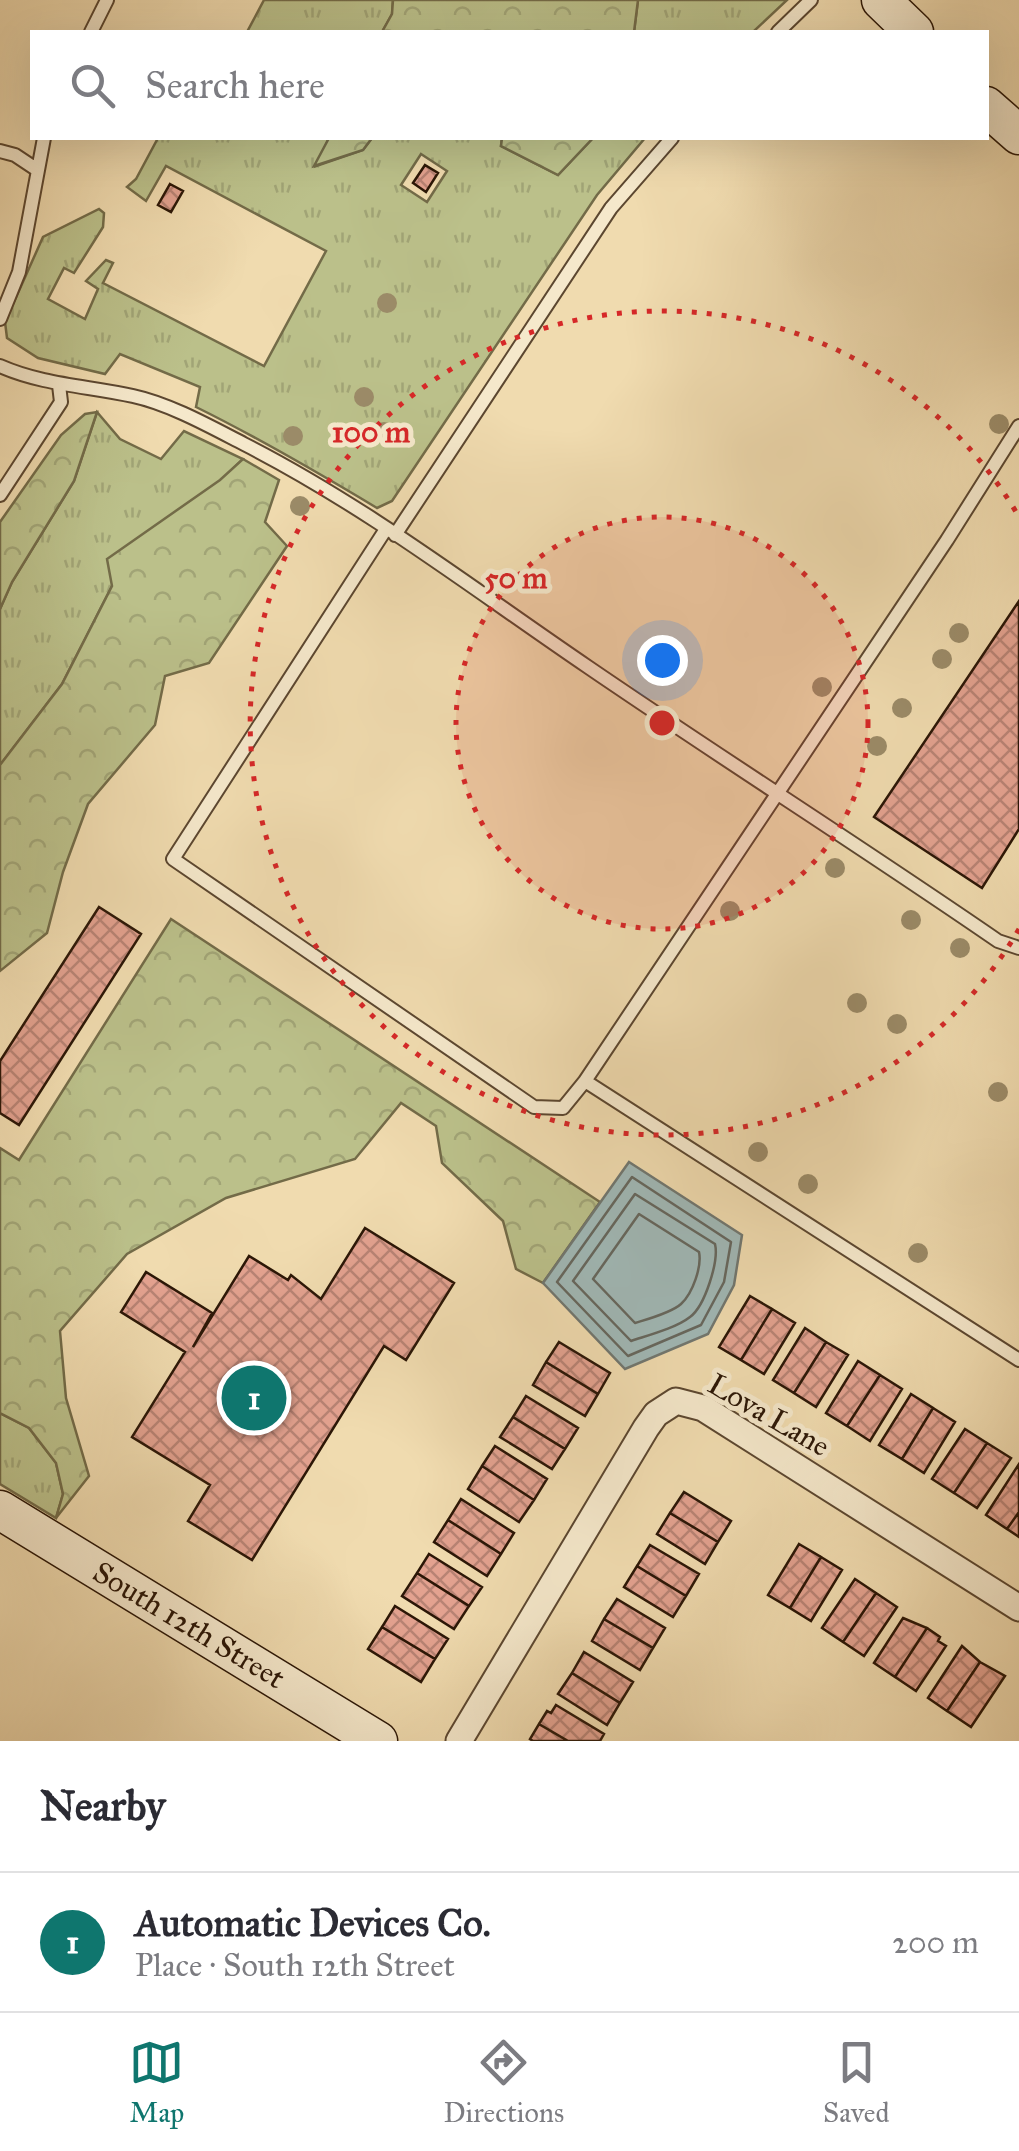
<!DOCTYPE html>
<html lang="en">
<head>
<meta charset="utf-8">
<style>
  body { margin:0; font-family:"IM FELL Great Primer",serif; background:#f2f2f3; color:#2b2b33 }
  .you { position:absolute; left:662px; top:660px; width:35px; height:35px; margin:-25px; border:8px solid #fff; border-radius:50%; background:#1a73e8; box-shadow:0 0 0 15px #1a73e833 }
  .badge { display:grid; place-items:center; width:65px; height:65px; border-radius:50%; background:#0f766e; color:#fff; font-size:32px; font-weight:700 }
  .pin { position:absolute; translate:-50% -50%; border:5px solid #fff; box-shadow:0 2px 10px #0006 }
  .list { margin:0; padding:0; list-style:none }
  h2 { display:flex; justify-content:space-between; align-items:center; height:130px; margin:0; padding:0 40px; font-size:42px }
  h2 small { font-size:32px; font-weight:400; color:#7c7c81 }
  .list li { display:grid; grid-template-columns:65px 1fr auto; gap:30px; align-items:center; box-sizing:border-box; height:140px; padding:0 40px; border-top:2px solid #e1e1e2 }
  .list b { display:block; font-size:38px; white-space:nowrap }
  .list p { margin:0; font-size:32px; white-space:nowrap; color:#7c7c81 }
  .list em { font-size:32px; font-style:normal; color:#7c7c81 }
  .icon { flex:none; width:55px; height:55px; fill:none; stroke:currentColor; stroke-width:2; stroke-linecap:round; stroke-linejoin:round }
  .map { position:relative; flex:none; width:1019px; height:1741px; overflow:hidden }
  .search { position:absolute; background:#fff; box-shadow:0 10px 40px #0002; left:30px; right:30px; top:30px; height:110px; display:flex; align-items:center; gap:25px; box-sizing:border-box; padding:0 35px; border-radius:0px; color:#7c7c81; font-size:38px }
  .sheet { height:270px; background:#fff }
  nav { display:flex; justify-content:space-around; align-items:center; box-sizing:border-box; height:140px; border-top:2px solid #e1e1e2; background:#fff; font-size:28px; color:#7c7c81 }
  nav a { display:grid; justify-items:center; gap:5px }
  nav .on { color:#0f766e }
  .map>svg:first-child { display:block }
</style>
</head>
<body>
<div class="map">
<svg width="1019" height="1741" viewBox="0 0 1019 1741">
  <defs>
    <pattern id="grass-tufts" width="24" height="20" patternUnits="userSpaceOnUse" patternTransform="scale(2.5)"><rect width="24" height="20" fill="#bbc08a"/><path d="M3 7l-1-3M5 7V3M7 7l1-3M15 17l-1-3M17 17v-4M19 17l1-3" fill="none" stroke="#a1a476"/></pattern>
    <pattern id="forest-crowns" width="20" height="18" patternUnits="userSpaceOnUse" patternTransform="scale(2.5)"><rect width="20" height="18" fill="#bbc08a"/><path d="M2 6a3 3 0 1 1 6 0M12 15a3 3 0 1 1 6 0" fill="none" stroke="#a1a476"/></pattern>
    <pattern id="building-cross-hatch" width="8" height="8" patternUnits="userSpaceOnUse" patternTransform="scale(2.5)"><rect width="8" height="8" fill="#e3a290"/><path d="M0 0l8 8M0 8l8-8" fill="none" stroke="#b88374"/></pattern>
  </defs>
  <rect width="100%" height="100%" fill="#f0dbaf"/>
  <filter id="stains"><feTurbulence type="fractalNoise" baseFrequency=".002" numOctaves="4"/><feColorMatrix values="0 0 0 0 .2 0 0 0 0 .09 0 0 0 0 .02 0 0 0 .5 -.17"/></filter>
  <radialGradient id="worn" r=".72"><stop offset=".6" stop-color="#630" stop-opacity="0"/><stop offset="1" stop-color="#630" stop-opacity=".3"/></radialGradient>
  <path fill="url(#grass-tufts)" stroke="#736b48" stroke-width="2.5" fill-rule="evenodd" d="M264,0H393L392,14L382,32H247Z
    M638,0H787L753,32H634Z
    M158,138H329L316,166L363,150L372,138H502L501,146L558,175L593,138H645L597,195L392,501L377,508C317,472 259,438 196,407L200,387L120,354L105,374L38,358L7,338L5,322L43,237L99,209L104,213L103,227L74,273L64,268L48,299L85,319L98,289L86,281L106,260L113,263L103,283L264,366L326,251L166,166L146,201L127,187L136,179ZM421,154L447,171L427,202L401,185Z
    M97,412L120,439L161,459L184,431L243,459L112,586L62,684L0,765V609L12,582L74,481Z
    M0,1413L29,1428L56,1463L63,1494L56,1518L0,1484Z"/>
  <path fill="url(#forest-crowns)" stroke="#736b48" stroke-width="2.5" d="M393,0H638L634,32H382L392,14Z
    M329,138H372L363,150L314,166Z
    M502,138H593L558,175L501,146Z
    M97,412L74,481L12,582L0,609V522L61,435L85,414Z
    M243,459L279,480L265,522L287,546L209,663L165,676L155,725L88,804L63,872L47,933L0,971V765L62,684L112,586L107,559L220,480Z
    M171,919L600,1202L543,1283L516,1269L503,1221L442,1163L436,1126L401,1103L355,1159L226,1198L127,1254L60,1331L66,1398L89,1476L56,1518L63,1494L56,1463L29,1428L0,1413V1148L19,1160Z"/>
  <path fill="#a0b8b6" stroke="#717770" stroke-width="2.5" d="M629,1162L742,1235L734,1285L708,1334L625,1369L543,1283Z"/>
  <g fill="none" stroke-linecap="round" stroke-linejoin="round">
    <path stroke="#66675e" stroke-width="2.5" d="M632,1177L731,1242L724,1282L701,1325L628,1356L557,1282Z
      M635,1194L715,1244C719,1261 705,1306 690,1317C676,1328 649,1335 631,1341L573,1281Z
      M639,1214L699,1252C702,1266 693,1293 681,1304C671,1313 648,1319 635,1323L593,1279Z"/>
  </g>
  <path fill="url(#building-cross-hatch)" stroke="#2b1606" stroke-width="2.5" d="M425,165L438,173L426,192L413,183Z
    M170,184L183,191L171,212L158,205Z
    M1019,601V829L982,888L874,817Z
    M99,907L141,934L19,1125L0,1113V1061Z
    M365,1228L454,1283L406,1360L384,1346L252,1560L188,1521L210,1485L132,1437L185,1352L121,1312L146,1272L212,1313L193,1347L249,1256L288,1280L291,1275L321,1299Z
    M750,1296L772,1309L741,1360L719,1347Z
    M772,1309L795,1323L764,1374L741,1360Z
    M805,1328L826,1342L794,1393L773,1380Z
    M559,1342L610,1373L598,1394L546,1362Z
    M826,1342L848,1355L816,1407L794,1393Z
    M858,1361L880,1375L847,1426L826,1413Z
    M546,1362L598,1394L585,1416L533,1385Z
    M880,1375L902,1389L870,1441L847,1426Z
    M911,1394L933,1408L902,1459L879,1445Z
    M526,1396L578,1428L565,1449L513,1417Z
    M933,1408L955,1422L924,1473L902,1459Z
    M513,1417L565,1449L552,1469L500,1437Z
    M965,1429L987,1443L954,1493L932,1479Z
    M987,1443L1011,1458L977,1508L954,1493Z
    M495,1446L547,1479L534,1500L482,1466Z
    M1019,1464V1512L1007,1529L986,1515Z
    M482,1466L534,1500L519,1522L468,1489Z
    M684,1492L731,1521L718,1542L670,1513Z
    M461,1499L514,1533L501,1554L448,1520Z
    M1019,1512V1537L1007,1529Z
    M670,1513L718,1542L705,1564L657,1534Z
    M448,1520L501,1554L487,1576L434,1542Z
    M799,1544L821,1557L790,1608L768,1595Z
    M650,1545L699,1574L686,1596L637,1566Z
    M429,1554L482,1587L469,1606L417,1573Z
    M821,1557L842,1570L811,1621L790,1608Z
    M637,1566L686,1596L673,1617L624,1587Z
    M417,1573L469,1606L454,1629L402,1596Z
    M855,1579L876,1593L843,1642L822,1628Z
    M876,1593L897,1607L864,1656L843,1642Z
    M617,1599L665,1628L653,1648L604,1619Z
    M395,1606L448,1639L435,1659L382,1627Z
    M903,1618L927,1628L895,1677L874,1663Z
    M604,1619L653,1648L640,1670L592,1641Z
    M382,1627L435,1659L421,1682L368,1649Z
    M927,1628L940,1637L938,1641L946,1646L916,1691L895,1677Z
    M962,1646L980,1662L947,1711L928,1698Z
    M584,1652L633,1682L620,1703L572,1673Z
    M980,1662L1005,1676L971,1727L947,1711Z
    M572,1673L620,1703L607,1725L558,1694Z
    M556,1705L604,1734L600,1741H568L539,1724L547,1711L551,1713Z
    M539,1724L568,1741H533L530,1739Z"/>
  <g fill="none" stroke-linecap="round" stroke-linejoin="round">
    <g stroke="#5c4730" stroke-width="16">
      <path id="lane" d="M91,32L107,0
        M778,32L811,0
        M0,151L15,155L36,169
        M0,319L19,272L44,138
        M0,366C43,385 88,386 133,396C170,404 211,427 244,444C366,506 476,591 588,667C724,760 863,848 998,941L1019,948
        M1019,426L947,540L585,1081L1019,1360
        M0,495L61,402L59,385
        M386,529L173,859L534,1107L563,1108L585,1081
        M395,535L611,208L672,138"/>
    </g>
    <g stroke="#5c4730" stroke-width="29">
      <path id="street" d="M459,1741L646,1428L656,1414L676,1401L703,1408L1019,1608"/>
    </g>
    <g stroke="#2b1606" stroke-width="41">
      <path id="secondary" d="M881,0L914,32
        M986,106L1019,135
        M0,1510L378,1741"/>
    </g>
    <use href="#lane" stroke="#f5e8cb" stroke-width="12"/>
    <use href="#street" stroke="#f5e8cb" stroke-width="25"/>
    <use href="#secondary" stroke="#f5e8cb" stroke-width="38"/>
  </g>
  <g fill="#9b8b68">
    <circle cx="387" cy="303" r="10"/>
    <circle cx="364" cy="397" r="10"/>
    <circle cx="999" cy="424" r="10"/>
    <circle cx="384" cy="432" r="10"/>
    <circle cx="293" cy="436" r="10"/>
    <circle cx="300" cy="506" r="10"/>
    <circle cx="959" cy="633" r="10"/>
    <circle cx="942" cy="659" r="10"/>
    <circle cx="822" cy="687" r="10"/>
    <circle cx="902" cy="708" r="10"/>
    <circle cx="877" cy="746" r="10"/>
    <circle cx="835" cy="868" r="10"/>
    <circle cx="730" cy="911" r="10"/>
    <circle cx="911" cy="920" r="10"/>
    <circle cx="960" cy="948" r="10"/>
    <circle cx="857" cy="1003" r="10"/>
    <circle cx="897" cy="1024" r="10"/>
    <circle cx="998" cy="1092" r="10"/>
    <circle cx="758" cy="1152" r="10"/>
    <circle cx="808" cy="1184" r="10"/>
    <circle cx="918" cy="1253" r="10"/>
  </g>
  <circle cx="662" cy="723" r="206" fill="#d62828" fill-opacity=".12"/>
  <g fill="none" stroke="#d62828" stroke-width="5" stroke-dasharray="5 10">
    <circle cx="662" cy="723" r="206"/>
    <path d="M1019 929A412 412 0 1 1 1019 517"/>
  </g>
  <g text-anchor="middle" dominant-baseline="central" stroke-width="10" stroke-linejoin="round" paint-order="stroke">
    <g font-size="30" fill="#2b1606" stroke="#f5e8cb">
      <text transform="translate(769 1415) rotate(30)">Lova Lane</text>
      <text transform="translate(189 1625) rotate(31)">South 12th Street</text>
    </g>
  </g>
  <circle cx="662" cy="723" r="15" fill="#d62828" stroke="#f5e8cb" stroke-width="5"/>
  <g font-size="30" text-anchor="middle" font-weight="bold" fill="#d62828" stroke="#f5e8cb" stroke-width="10" stroke-linejoin="round" paint-order="stroke">
    <text x="371" y="442">100 m</text>
    <text x="516" y="588">50 m</text>
  </g>
  <rect width="100%" height="100%" filter="url(#stains)"/>
  <rect width="100%" height="100%" fill="url(#worn)"/>
</svg>
<div class="you"></div>
<div class="pin badge" style="left:254px;top:1398px">1</div>
<div class="search"><svg class="icon" aria-label="search" viewBox="0 0 24 24"><circle cx="10" cy="10" r="6"/><path d="M15 15l6 6"/></svg>Search here</div>
</div>
<section class="sheet">
<h2>Nearby<small></small></h2>
<ul class="list">
<li><span class="badge">1</span><div><b>Automatic Devices Co.</b><p>Place · South 12th Street</p></div><em>200 m</em></li>
</ul>
</section>
<nav>
<a class="on"><svg class="icon" aria-label="map" viewBox="0 0 24 24"><path d="M3 6l6-2 6 2 6-2v14l-6 2-6-2-6 2zM9 4v14M15 6v14"/></svg>Map</a>
<a><svg class="icon" aria-label="directions" viewBox="0 0 24 24"><path d="M12 3l9 9-9 9-9-9zM9 14v-3h6M13 9l2 2-2 2"/></svg>Directions</a>
<a><svg class="icon" aria-label="saved" viewBox="0 0 24 24"><path d="M7 4h10v16l-5-4-5 4z"/></svg>Saved</a>
</nav>
</body>
</html>
